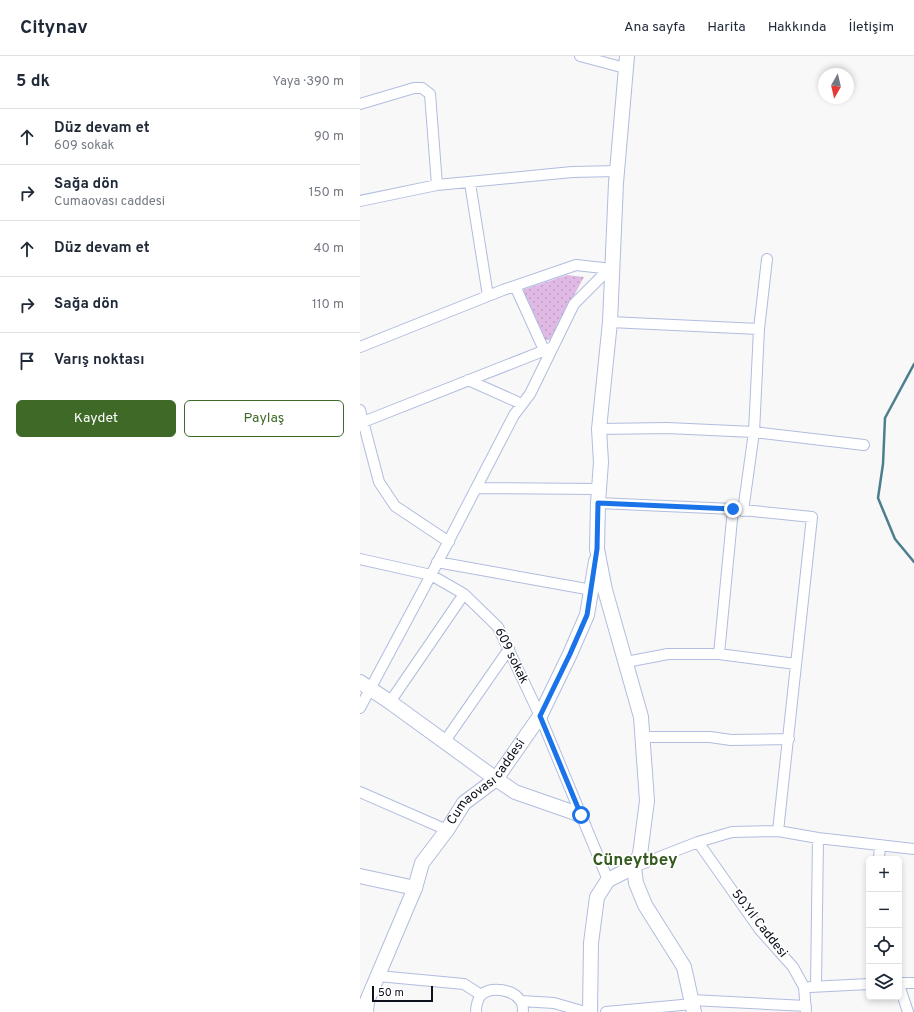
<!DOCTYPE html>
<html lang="tr">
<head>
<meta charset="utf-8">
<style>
  body { margin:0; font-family:Overpass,sans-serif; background:#f6f6f7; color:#1f2937 }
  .controls { position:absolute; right:12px; bottom:12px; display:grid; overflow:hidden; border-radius:6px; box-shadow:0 2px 6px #0003 }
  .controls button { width:36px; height:36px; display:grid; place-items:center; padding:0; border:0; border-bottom:1px solid #e0e1e3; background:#fff; color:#1f2937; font:20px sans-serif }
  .compass { position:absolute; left:458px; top:12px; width:36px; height:36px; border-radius:50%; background:#fff; box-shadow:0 2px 6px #0003; rotate:188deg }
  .scale { position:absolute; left:12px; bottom:10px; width:61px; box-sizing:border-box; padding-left:4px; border:2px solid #0d111d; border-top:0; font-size:11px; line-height:14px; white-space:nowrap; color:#0d111d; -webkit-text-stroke:3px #fff; paint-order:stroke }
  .stop { position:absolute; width:12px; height:12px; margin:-9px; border:3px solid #1a73e8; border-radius:50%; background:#fff }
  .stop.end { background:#1a73e8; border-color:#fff; box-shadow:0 1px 4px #0008 }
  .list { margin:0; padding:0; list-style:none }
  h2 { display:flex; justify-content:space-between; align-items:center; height:52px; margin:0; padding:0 16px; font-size:17px }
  h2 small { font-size:13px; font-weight:400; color:#747a83 }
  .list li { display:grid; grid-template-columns:26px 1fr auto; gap:12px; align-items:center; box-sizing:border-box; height:56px; padding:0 16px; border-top:1px solid #e0e1e3 }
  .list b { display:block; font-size:15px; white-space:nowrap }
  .list p { margin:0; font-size:13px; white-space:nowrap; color:#747a83 }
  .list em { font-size:13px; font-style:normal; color:#747a83 }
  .actions { display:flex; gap:8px; padding:12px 16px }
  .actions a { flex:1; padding:9px 0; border:1px solid #3e6927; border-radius:6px; text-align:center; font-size:14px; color:#3e6927 }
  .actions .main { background:#3e6927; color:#fff }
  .icon { flex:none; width:22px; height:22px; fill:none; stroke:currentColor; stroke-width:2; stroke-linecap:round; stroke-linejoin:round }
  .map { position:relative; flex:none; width:554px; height:956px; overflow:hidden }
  header { display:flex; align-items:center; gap:24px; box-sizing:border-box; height:56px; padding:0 20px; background:#fff; border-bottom:1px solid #e0e1e3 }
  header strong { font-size:19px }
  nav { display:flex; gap:22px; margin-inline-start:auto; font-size:14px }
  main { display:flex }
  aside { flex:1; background:#fff }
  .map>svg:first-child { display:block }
</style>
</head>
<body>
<header>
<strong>Citynav</strong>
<nav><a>Ana sayfa</a><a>Harita</a><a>Hakkında</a><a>İletişim</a></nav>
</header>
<main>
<aside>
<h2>5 dk<small>Yaya · 390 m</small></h2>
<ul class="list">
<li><svg class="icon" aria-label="ahead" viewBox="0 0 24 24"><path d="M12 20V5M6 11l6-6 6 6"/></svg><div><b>Düz devam et</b><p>609 sokak</p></div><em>90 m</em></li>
<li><svg class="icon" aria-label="right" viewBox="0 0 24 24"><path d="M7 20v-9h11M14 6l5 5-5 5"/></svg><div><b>Sağa dön</b><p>Cumaovası caddesi</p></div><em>150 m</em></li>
<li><svg class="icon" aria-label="ahead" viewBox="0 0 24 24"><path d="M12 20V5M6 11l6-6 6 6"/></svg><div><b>Düz devam et</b></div><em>40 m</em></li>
<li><svg class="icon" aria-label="right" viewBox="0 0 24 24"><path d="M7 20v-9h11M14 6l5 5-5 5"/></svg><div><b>Sağa dön</b></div><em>110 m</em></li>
<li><svg class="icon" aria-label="arrive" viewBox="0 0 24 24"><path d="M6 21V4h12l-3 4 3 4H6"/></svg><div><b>Varış noktası</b></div></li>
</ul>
<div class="actions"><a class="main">Kaydet</a><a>Paylaş</a></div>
</aside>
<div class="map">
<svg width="554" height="956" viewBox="0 0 554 956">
  <defs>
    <pattern id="park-dots" width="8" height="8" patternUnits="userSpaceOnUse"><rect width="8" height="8" fill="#e0bae4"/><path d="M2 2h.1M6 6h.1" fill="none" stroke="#bf9fc3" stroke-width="1.8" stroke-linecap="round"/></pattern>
  </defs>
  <rect width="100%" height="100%" fill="#f8f8f8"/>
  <path fill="url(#park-dots)" d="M207,219L224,221L190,284H185L162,234Z"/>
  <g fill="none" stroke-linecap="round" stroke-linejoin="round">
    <path stroke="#4d7e8e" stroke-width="2.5" d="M554,308L525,362L523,408L518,442L535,483L554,506"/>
    <g stroke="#b1bddf" stroke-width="12">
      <path id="street" d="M220,0L265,12
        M0,48L54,32H62L70,38L77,129
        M110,127L128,240
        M0,145L77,129L212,116L257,115
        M155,230L184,294
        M250,266L399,273L394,376L383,455
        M399,273L407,203
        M0,291L143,234L216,209L252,213
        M108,324L162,348
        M0,354L19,426L35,450L89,486
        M3,366L193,291
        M239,373L307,372L394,376L504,389
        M116,432L239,433
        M238,447L373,453L452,461L418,775
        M373,453L359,598L436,608
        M0,503L71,519L154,359L170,338L214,248L242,220L252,213
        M77,506L232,534
        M266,606L308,598H359
        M30,646L104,538
        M0,652L71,519L104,538L138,571L180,660L248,824
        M283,681H350L371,684L429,683
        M85,685L149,593
        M0,736L87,774
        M338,786L400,874L433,911L444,931L446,956
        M519,803L520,789
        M274,811L338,786L372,776L418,775L458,782L554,793
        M18,920L104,928L121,939
        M539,927H554
        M539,929L548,956
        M456,930L458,782
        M450,931L509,928
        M332,944L446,950
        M161,945L194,947L225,956
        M116,956C116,950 118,942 122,938C133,930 153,934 160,944C163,947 163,952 163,956
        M246,956L333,948"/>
    </g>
    <g stroke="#b1bddf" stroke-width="16">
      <g id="secondary">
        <path d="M267,0L256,127L250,266L239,373L241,406L238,447L237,493L245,534L281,661L287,745L280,798L274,811L276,827L285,849L324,911L334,956"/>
        <path d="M0,626L30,646L136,723L155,736L221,759"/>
        <path d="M0,820L55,832"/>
        <path id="s1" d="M6,956L7,945L55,832L62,807L87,774L104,747L136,723L180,660L210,598L227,559L236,505"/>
        <path d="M230,956L231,887L237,841L248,824L274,811"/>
      </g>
    </g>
    <use href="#street" stroke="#fff" stroke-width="10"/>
    <use href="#secondary" stroke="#fff" stroke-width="14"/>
  </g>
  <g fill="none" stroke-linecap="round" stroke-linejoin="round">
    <path stroke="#1a73e8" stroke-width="5" d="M221,759L180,660L210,598L227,559L237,493L238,447L373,453"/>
  </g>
  <g text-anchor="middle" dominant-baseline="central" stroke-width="3.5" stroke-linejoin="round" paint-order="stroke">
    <g font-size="13" fill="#0d111d" stroke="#fff">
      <text transform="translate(151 600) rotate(64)">609 sokak</text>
      <text stroke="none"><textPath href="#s1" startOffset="264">Cumaovası caddesi</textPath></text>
      <text transform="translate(399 868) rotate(52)">50.Yıl Caddesi</text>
    </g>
    <g font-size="17" font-weight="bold" fill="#345b1e" stroke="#fff">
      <text x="275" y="805">Cüneytbey</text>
    </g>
  </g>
</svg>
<div class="controls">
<button>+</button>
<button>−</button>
<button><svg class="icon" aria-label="locate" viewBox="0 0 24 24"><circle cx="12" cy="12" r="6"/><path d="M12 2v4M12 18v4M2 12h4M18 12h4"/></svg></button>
<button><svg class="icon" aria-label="layers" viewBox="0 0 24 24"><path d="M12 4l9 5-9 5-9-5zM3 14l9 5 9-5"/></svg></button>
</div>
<svg class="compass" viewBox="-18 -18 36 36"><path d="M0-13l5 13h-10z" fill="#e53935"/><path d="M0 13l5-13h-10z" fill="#747a83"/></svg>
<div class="scale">50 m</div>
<div class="stop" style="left:221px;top:759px"></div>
<div class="stop end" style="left:373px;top:453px"></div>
</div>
</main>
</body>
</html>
